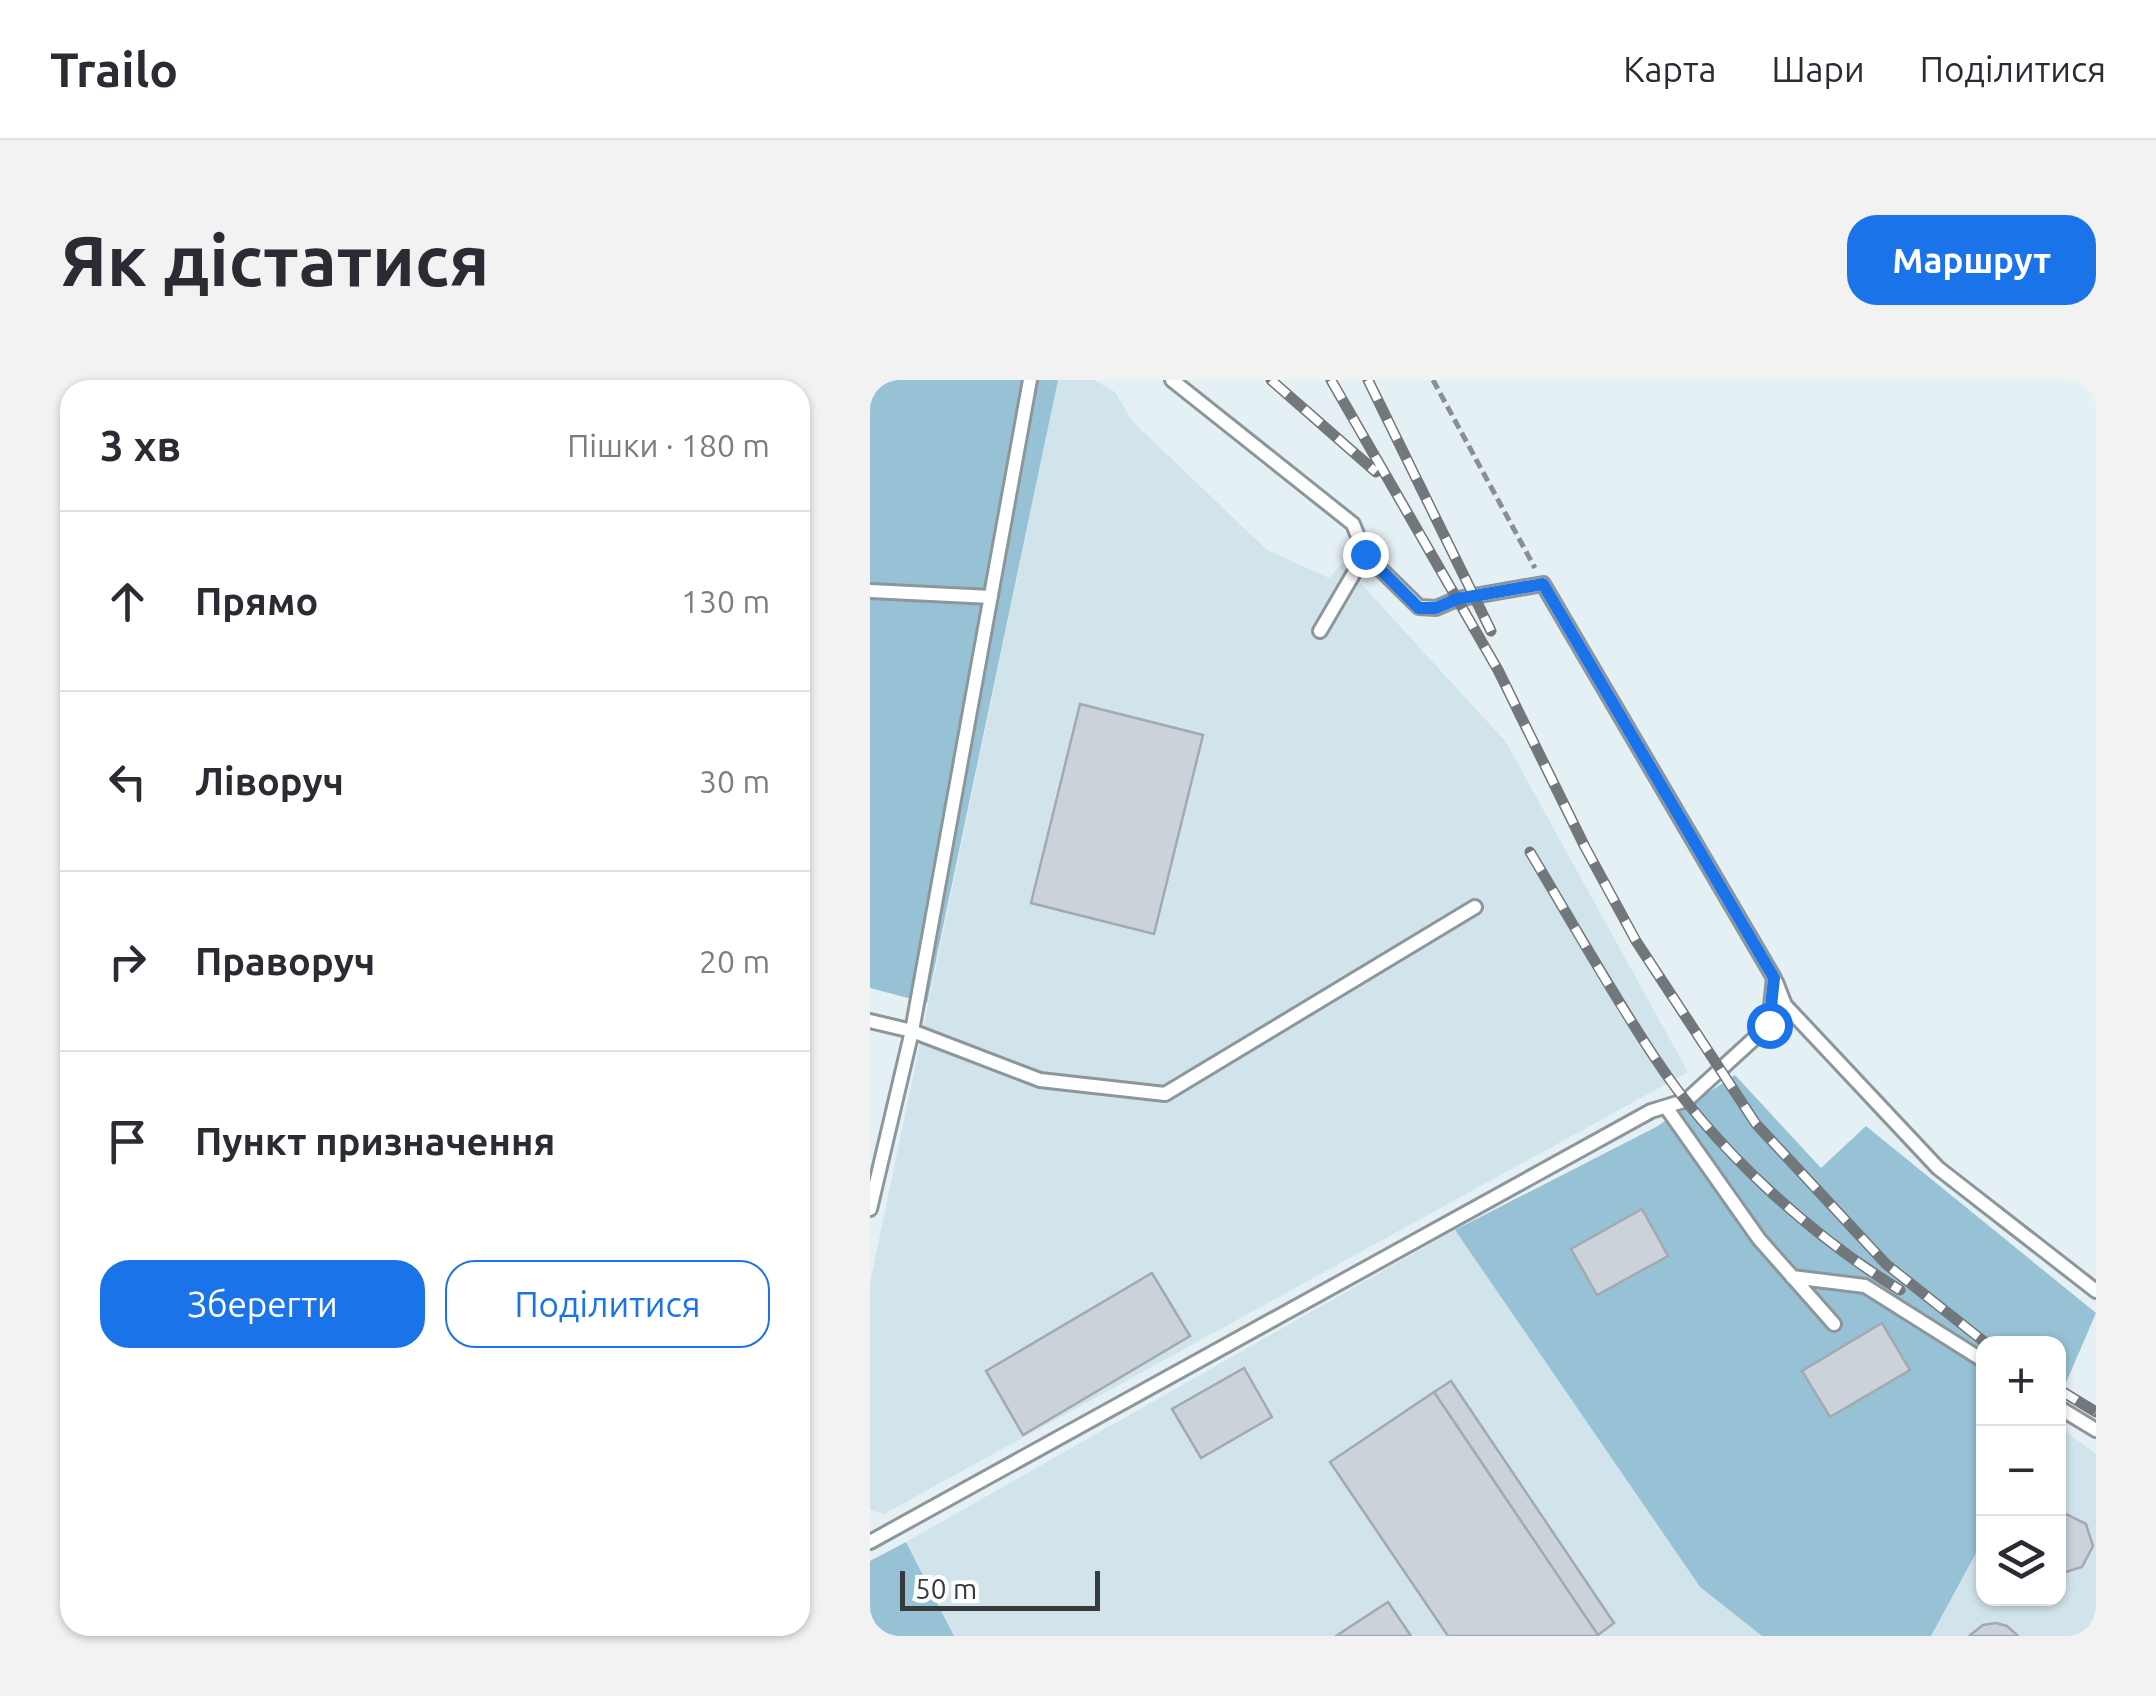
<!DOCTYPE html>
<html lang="uk">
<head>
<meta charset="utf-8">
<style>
  body { margin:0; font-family:Ubuntu,sans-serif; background:#f2f2f3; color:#2b2b33 }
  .controls { position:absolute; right:30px; bottom:30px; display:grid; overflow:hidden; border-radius:20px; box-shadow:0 2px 8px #0004 }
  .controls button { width:90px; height:90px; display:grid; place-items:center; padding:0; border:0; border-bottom:2px solid #e1e1e2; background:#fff; color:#2b2b33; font:50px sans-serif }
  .scale { position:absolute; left:30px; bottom:25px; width:200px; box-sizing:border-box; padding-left:10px; border:5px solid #363a3c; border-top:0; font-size:28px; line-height:35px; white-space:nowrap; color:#363a3c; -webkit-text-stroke:8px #fff; paint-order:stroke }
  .stop { position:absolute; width:30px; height:30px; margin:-22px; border:8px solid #1a73e8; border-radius:50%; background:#fff }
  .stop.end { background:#1a73e8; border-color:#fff; box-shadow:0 2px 10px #0008 }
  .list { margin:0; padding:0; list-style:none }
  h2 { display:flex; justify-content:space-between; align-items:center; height:130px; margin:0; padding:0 40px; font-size:42px }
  h2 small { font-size:32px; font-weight:400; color:#7c7c81 }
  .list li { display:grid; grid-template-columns:65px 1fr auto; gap:30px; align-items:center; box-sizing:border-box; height:180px; padding:0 40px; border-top:2px solid #e1e1e2 }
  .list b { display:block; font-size:38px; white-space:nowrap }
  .list em { font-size:32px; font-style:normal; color:#7c7c81 }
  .actions { display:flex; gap:20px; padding:30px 40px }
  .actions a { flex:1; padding:22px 0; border:2px solid #1a73e8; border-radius:30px; text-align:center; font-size:35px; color:#1a73e8 }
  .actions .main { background:#1a73e8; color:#fff }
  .icon { flex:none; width:55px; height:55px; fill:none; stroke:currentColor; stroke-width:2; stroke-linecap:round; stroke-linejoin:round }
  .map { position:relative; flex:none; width:1226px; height:1256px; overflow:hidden; border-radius:30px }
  header { display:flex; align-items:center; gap:60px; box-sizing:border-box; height:140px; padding:0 50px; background:#fff; border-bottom:2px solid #e1e1e2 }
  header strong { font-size:48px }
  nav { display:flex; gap:55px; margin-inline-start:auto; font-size:35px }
  .intro { display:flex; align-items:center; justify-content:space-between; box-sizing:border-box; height:240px; padding:0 60px }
  h1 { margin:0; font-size:70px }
  .button { padding:25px 45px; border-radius:30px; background:#1a73e8; color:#fff; font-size:35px; font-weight:700 }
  main { display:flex; gap:60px; padding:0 60px }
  aside { flex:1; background:#fff; border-radius:30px; box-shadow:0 2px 8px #0004 }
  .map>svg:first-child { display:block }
</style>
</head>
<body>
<header>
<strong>Trailo</strong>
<nav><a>Карта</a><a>Шари</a><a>Поділитися</a></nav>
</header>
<div class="intro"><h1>Як дістатися</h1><a class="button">Маршрут</a></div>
<main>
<aside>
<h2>3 хв<small>Пішки · 180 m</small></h2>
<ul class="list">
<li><svg class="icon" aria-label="ahead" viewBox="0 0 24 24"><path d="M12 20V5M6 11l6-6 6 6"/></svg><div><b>Прямо</b></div><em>130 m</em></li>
<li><svg class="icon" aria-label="left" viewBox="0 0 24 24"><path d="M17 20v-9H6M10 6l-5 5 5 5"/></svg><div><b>Ліворуч</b></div><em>30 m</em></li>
<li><svg class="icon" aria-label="right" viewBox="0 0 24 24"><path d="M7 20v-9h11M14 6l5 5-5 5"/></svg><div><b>Праворуч</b></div><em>20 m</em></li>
<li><svg class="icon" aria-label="arrive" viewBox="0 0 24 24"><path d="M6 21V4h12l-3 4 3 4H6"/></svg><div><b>Пункт призначення</b></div></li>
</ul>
<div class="actions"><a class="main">Зберегти</a><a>Поділитися</a></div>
</aside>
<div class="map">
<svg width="1226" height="1256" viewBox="0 0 1226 1256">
  <rect width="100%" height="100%" fill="#e5f0f5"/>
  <path fill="#d1e4ec" d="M188,0H224L245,12L263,42L397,170L459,198L472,183L636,362L818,692L14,1134L0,1130V903Z
    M585,850L830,1207L892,1256H84L36,1162Z
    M1189,1047L1226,1074V1256H1061L1113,1160L1114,1218H1188Z"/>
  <path fill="#97c2d5" d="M0,0H188L57,623L0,608Z
    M865,695L951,788L996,746L1226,933L1189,1019L1188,964H1114L1113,1160L1061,1256H892L830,1207L585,850L786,747Z
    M36,1162L84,1256H0V1181Z"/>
  <path fill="#cbd2da" stroke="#a2a9b1" stroke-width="2.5" d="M210,324L333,355L284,554L161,523Z
    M772,829L798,876L727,915L701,869Z
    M282,893L320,956L153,1055L116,991Z
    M1012,943L1040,990L960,1037L932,991Z
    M374,988L402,1037L331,1078L302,1029Z
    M581,1001L744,1243L728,1255L564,1012Z
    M564,1012L728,1255L726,1256H578L460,1082Z
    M1194,1133L1216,1144L1223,1166L1212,1187L1189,1194L1188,1134Z
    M518,1222L541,1256H466Z
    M1126,1243L1137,1246L1148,1256H1099L1113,1245Z"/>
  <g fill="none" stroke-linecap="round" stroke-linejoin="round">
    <g stroke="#8c969b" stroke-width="18">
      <path id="service" d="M302,0L483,144L495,174L450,251
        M0,211L121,217
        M906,602L915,625L1068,788L1226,911
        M0,641L42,651L170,700L295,714L605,527
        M796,727L889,859L964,944
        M0,829L42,651L160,0
        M922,897L995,906L1114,981
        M1188,1027L1226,1050
        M0,1162L781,731L817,720L899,645L904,598L673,204L587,219L566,228L549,227L495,174"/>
    </g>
    <path stroke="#899093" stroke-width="5" stroke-dasharray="10 5" stroke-linecap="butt" d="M563,0L665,188"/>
    <use href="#service" stroke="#fff" stroke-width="12"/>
    <g stroke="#71777a" stroke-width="11">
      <path id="rail" d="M401,0L506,92
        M461,0L628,290L715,467L766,561L886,744L1016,884L1117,964
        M498,0L621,251
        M660,472C702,542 742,614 787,681C845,769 940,855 1030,910
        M1188,1009L1226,1032"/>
    </g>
    <use href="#rail" stroke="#fff" stroke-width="8" stroke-dasharray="22" stroke-linecap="butt"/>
  </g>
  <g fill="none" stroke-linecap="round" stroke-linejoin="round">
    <path stroke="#1a73e8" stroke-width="12" d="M495,174L549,228H566L587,219L673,204L904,598L899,645"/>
  </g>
</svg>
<div class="controls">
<button>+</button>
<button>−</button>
<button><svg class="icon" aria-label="layers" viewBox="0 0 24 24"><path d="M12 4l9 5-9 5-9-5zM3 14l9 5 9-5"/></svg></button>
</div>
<div class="scale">50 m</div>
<div class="stop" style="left:899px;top:645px"></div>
<div class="stop end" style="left:495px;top:174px"></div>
</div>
</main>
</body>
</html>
